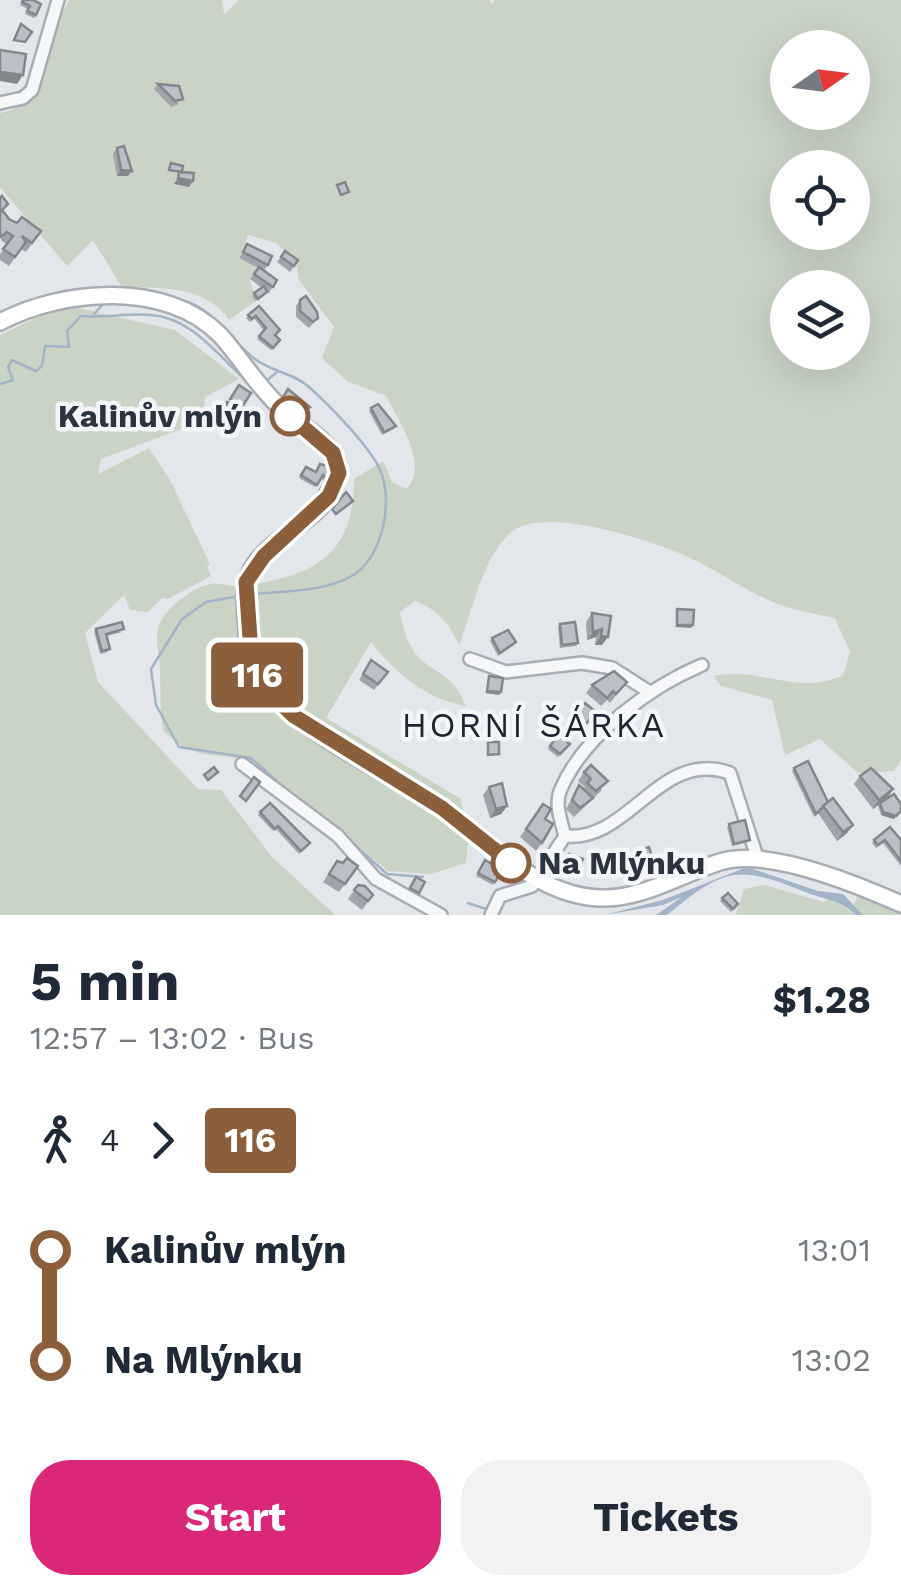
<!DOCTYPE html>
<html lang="en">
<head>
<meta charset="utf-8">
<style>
  body { margin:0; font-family:"Work Sans",sans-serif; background:#f2f2f3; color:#1f2937; height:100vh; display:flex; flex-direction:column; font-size:38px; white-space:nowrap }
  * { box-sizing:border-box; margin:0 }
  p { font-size:32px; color:#747a83 }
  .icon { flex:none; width:55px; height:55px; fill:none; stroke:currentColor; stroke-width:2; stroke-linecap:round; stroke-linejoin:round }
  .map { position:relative; height:915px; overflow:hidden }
  .panel { display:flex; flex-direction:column; background:#fff; flex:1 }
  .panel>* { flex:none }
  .badge { padding:0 20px; border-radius:8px; font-size:35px; line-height:65px }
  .needle { width:65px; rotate:76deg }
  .buttons { position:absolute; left:770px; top:30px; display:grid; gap:20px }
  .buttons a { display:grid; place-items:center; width:100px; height:100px; border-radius:50%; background:#fff; box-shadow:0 10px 40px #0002; font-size:50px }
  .map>.badge { position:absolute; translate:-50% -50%; box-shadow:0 0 0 5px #fff }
  .legs { display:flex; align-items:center; gap:15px; height:110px; padding:0 30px; font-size:32px }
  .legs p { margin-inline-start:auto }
  .summary { display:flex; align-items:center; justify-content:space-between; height:170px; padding:0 30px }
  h1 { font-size:55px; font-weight:700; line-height:75px }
  .cta { display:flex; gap:20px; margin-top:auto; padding:20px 30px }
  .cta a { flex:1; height:115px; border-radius:40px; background:#db2777; color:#fff; font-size:40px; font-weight:700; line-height:115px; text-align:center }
  .cta a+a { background:#f2f2f3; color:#1f2937 }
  ul { padding:0 30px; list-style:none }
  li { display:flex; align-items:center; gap:35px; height:110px; font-size:38px }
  li i { display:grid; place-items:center; width:15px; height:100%; margin:0 12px; background:currentColor }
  li i::after { content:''; width:25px; height:25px; margin:-12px; border:8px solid; border-radius:50%; background:#fff }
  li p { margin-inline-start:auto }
  li:first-child i { background:linear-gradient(#0000 50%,currentColor 0) }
  li:last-child i { background:linear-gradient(currentColor 50%,#0000 0) }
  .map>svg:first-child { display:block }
</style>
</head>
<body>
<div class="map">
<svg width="901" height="915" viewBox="0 0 901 915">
  <rect width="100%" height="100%" fill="#e3e6ea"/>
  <g fill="#c9d4c5" fill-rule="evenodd">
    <path d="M69,0H222L224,14L239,0H490L492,5L495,0H901V760L894,771L858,773L820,739L785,755L772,700L721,686L714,676C757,666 801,697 843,675L850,652L835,618C815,614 794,610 775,603C744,590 717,570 686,556C650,540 540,503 509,534C481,562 473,609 459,645C449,623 438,610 415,601L400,612C412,682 447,657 466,706C426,699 396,674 371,642L326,718L461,799L468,843L466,863L431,874L388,871L257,764C215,748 202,766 164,732C159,711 161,693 160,671C160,654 152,635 162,619C171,605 195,586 211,584C221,583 232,587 242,586C313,576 354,557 354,479L383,461L392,482L407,489C429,463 399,422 386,396L347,381L322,358L334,327L299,280L296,262L276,243L248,235L239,258L256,267L250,280L256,301L229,320C206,285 160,288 122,287L93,240L67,266L0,187V113C52,100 34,85 48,43C53,28 62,14 69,0ZM788,48H852V112H788ZM788,168H852V232H788ZM788,288H852V352H788Z"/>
    <path d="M78,308L175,330L239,379L205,397L204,428H184L101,459L98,474L149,448L169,478L210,564L207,566L211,576L168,599L162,598L148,612L130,610L124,595L85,633L98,682L198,789L221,790L272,857L335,915H0V335L53,310Z"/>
    <path d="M765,885L823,902L830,897L856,915H736L744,889Z"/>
    <path d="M859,893L901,909V915H863L854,905Z"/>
  </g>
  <path fill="#a1b4c8" d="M747,867L818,891L843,894L863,915H856C839,899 828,901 808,893C739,865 726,866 667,915H656L682,897L663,905L604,915L663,900Z"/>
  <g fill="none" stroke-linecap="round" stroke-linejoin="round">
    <g stroke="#a1b4c8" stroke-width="2.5">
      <path d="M173,298C214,305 224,335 255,359C272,372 294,373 309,387C328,404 375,451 382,475C393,508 381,560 350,577C322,592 284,591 253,594"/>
      <path d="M94,314L105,302"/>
      <path d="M264,383L277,372"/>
      <path d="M0,384L13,380L8,367L12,360L36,371L42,366L45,346L69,347L67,331L81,316C104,318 128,313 151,315C194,318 221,360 251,385"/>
      <path d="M240,596L206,602L182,619L151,669L156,705L179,747L251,758L289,792"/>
      <path d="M350,841L387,874L423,877"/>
      <path d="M468,903L486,909"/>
    </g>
    <g stroke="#a8adb4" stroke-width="16">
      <g id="street">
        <path d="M0,103L23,98L32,90L58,0"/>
        <path d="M470,659L506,672L582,663L612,668L648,691"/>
        <path d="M242,764L338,836L376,879L441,915"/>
        <path d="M565,836C561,820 554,804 561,789C584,735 650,687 702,665"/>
        <path d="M491,915L500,896L532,886L565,836C629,843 660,748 730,773L757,857"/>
      </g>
    </g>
    <g stroke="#a8adb4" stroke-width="20">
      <path id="secondary" d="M0,322C63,289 166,280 220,335C242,359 258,388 283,410C301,427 344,447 338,476C327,525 257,536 246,584C243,597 246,615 247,629C247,648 250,671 263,686C306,736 376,766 431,801C485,835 535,899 605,898C644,898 684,873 720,862C767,847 856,884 901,904"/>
    </g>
    <use href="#street" stroke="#f6f7f9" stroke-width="11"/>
    <use href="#secondary" stroke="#fff" stroke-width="15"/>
  </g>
  <g fill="#a1a4ab">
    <path d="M22,0H33L36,15L34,18L25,14L28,9L20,5Z"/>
    <path d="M158,84L179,104L171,107L154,89Z"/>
    <path d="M117,148L128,176H117L113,154Z"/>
    <path d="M3,211L9,219L17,223L41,231L26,252L21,249L9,266L0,260V254L7,245L1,240Z"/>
    <path d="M247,244L268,265L264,270L277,280L269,293L267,292L256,301L252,296L262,288L250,279L258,268L239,258Z"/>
    <path d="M285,251L298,260L290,272L277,262Z"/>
    <path d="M300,300L318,318L309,328L296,317V306Z"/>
    <path d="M259,306L278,343L271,350L257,339L264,331L254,318L250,322L246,318Z"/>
    <path d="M288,389L310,407L301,417L280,402Z"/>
    <path d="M371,408L394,429L382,435L369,411Z"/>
    <path d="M320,464L332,482L317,503L314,499L325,482L321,478L315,487L299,478L306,467L316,472Z"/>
    <path d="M592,613L611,616L602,645H595L596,637L587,640L586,622Z"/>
    <path d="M560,624L578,643L576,646L560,648L558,627Z"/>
    <path d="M96,629L122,632L107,636L108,652L100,654L94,631Z"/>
    <path d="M492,638L514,645L498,656L490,641Z"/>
    <path d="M371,660L388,672L374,690L359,680Z"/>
    <path d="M627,682L610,703L607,700L601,706L586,693L592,685Z"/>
    <path d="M596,712L583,728L569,716L571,713Z"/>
    <path d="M558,735L570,744L558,757L548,749Z"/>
    <path d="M794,768L853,825L847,833L837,841L818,813L814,817L792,771Z"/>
    <path d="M584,772L602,790L574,817L566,809L579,785L583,789L585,787L578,781Z"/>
    <path d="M860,776L893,789L888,798L901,811L894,819L881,815L878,806L880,804L873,809L854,784Z"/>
    <path d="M489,787L507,806L501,814L490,818L483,795Z"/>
    <path d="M543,804L545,819L542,843L536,851L520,837Z"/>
    <path d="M260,812L310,843L299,854L276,829L273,831L258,815Z"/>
    <path d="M729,824L750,840L748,842L732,846L727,827Z"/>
    <path d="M874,840H901V866L883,843L876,848L872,843Z"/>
    <path d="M635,852L652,866L639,870L633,855Z"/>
    <path d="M485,860L502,870L493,885L476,876Z"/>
    <path d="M337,861L358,866L339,892L323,882Z"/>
    <path d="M358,885L373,895L362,910L348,899Z"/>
    <path d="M728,893L738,904L731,912L720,901Z"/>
  </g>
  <g fill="#83868b">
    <path d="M0,72L23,75L17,84L0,81Z"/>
    <path d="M121,170L132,171L128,176H117Z"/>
    <path d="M178,178L193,181L189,187L174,184Z"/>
    <path d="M677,625H693L691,628L675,627Z"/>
    <path d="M602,629L596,637L587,640L593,632Z"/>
    <path d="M601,636L608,637L602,645H595Z"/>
    <path d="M487,691L501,692L499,695L485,693Z"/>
    <path d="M893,789L887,798L873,809L879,800Z"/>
    <path d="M507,806L501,814L490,818L496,809Z"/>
    <path d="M883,812L896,816L894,819L881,815Z"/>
    <path d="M853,825L847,833L837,841L843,832Z"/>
    <path d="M565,864L578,870L576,872L563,867Z"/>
  </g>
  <g fill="#bbbfc7" stroke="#83868b" stroke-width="2.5">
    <path d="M23,0H33L41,4L36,15L27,11L30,6L22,2Z"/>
    <path d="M21,24L32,32L25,42L14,40Z"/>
    <path d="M0,50L26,54L23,75L0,72Z"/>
    <path d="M158,84L179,86L183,99L175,101Z"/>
    <path d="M124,146L132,171L121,170L117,148Z"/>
    <path d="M171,163L183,166L182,172L169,170Z"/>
    <path d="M179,172L194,173L193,181L178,178Z"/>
    <path d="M345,182L349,192L341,195L337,185Z"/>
    <path d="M2,196L8,204L2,210L9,219L17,223L22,217L41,231L32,243L22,236L26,242L15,257L3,249L13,236L7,232L0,237V198Z"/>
    <path d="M247,244L272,256L268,265L243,252Z"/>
    <path d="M285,251L298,260L294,266L281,257Z"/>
    <path d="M259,267L277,280L273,287L254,274Z"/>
    <path d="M264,286L267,292L258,299L254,293Z"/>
    <path d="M306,296L317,312L318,318L313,322L300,311V300Z"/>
    <path d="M259,306L280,330L275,335L280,340L273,348L259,336L266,328L256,316L252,319L248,315Z"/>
    <path d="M239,385L251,393L244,404H238L244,407L233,408L234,423L219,424L218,408L226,407L227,402L238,404L230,399Z"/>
    <path d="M288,389L310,407L303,414L282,399Z"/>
    <path d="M378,404L396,426L384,432L371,408Z"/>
    <path d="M320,464L335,468L331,481L327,480L323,475L317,485L301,475L306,467L316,472Z"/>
    <path d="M326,480L332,482L321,498L318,493Z"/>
    <path d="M346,492L353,501L336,514L332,509Z"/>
    <path d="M677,609L694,610L693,625H677Z"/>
    <path d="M592,613L611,616L608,637L601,636L602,629L593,632Z"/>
    <path d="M122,622L124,629L106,634L110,649L102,651L96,629Z"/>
    <path d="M575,622L578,643L562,645L560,624Z"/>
    <path d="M508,630L516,642L500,653L492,638Z"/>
    <path d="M371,660L388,672L378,684L363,674Z"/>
    <path d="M614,671L627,682L616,694L613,691L607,698L592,685Z"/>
    <path d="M489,676L503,678L501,692L487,691Z"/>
    <path d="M585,703L596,712L585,725L571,713Z"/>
    <path d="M558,735L570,744L560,754L550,746Z"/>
    <path d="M488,742H499V754L488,755Z"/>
    <path d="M808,761L828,802L816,814L794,768Z"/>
    <path d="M591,765L608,781L596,791L587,783L591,779L584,772Z"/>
    <path d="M214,767L218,772L208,780L204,775Z"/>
    <path d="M871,768L893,789L879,800L860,776Z"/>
    <path d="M254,777L260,782L246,801L240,796Z"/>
    <path d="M502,783L507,806L496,809L489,787Z"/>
    <path d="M579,785L593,798L580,808L572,800Z"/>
    <path d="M894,794L901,804V811L896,816L883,812L880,803Z"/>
    <path d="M833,798L853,825L843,832L823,806Z"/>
    <path d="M270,803L310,843L301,851L278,826L275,829L260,812Z"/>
    <path d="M543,804L551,809L545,819L553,824L542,843L526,829Z"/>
    <path d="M745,820L750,840L734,844L729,824Z"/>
    <path d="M890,827L901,840V861L885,840L878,845L874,840Z"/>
    <path d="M649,847L654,863L641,868L635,852Z"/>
    <path d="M569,854L583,859L578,870L565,864Z"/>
    <path d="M617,857L619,873L606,875L603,860Z"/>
    <path d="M347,858L358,866L345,884L329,874L337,861L343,863Z"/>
    <path d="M485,860L502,870L495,882L478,873Z"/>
    <path d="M416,877L425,882L419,893L410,888Z"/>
    <path d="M358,885L365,886L373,895L368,901L354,890Z"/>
    <path d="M728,893L738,904L733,909L722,898Z"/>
  </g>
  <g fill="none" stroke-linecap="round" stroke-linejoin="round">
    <g stroke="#fff" stroke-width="22">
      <path id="line-1" d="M290,416L333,453L339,473L329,496L264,556L246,582L252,666L261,684L294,716L442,808L511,863"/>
    </g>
    <use href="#line-1" stroke="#8b5e3c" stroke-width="15"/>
  </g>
  <g fill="#fff" stroke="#8b5e3c" stroke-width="5">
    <circle cx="290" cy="416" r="18"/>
    <circle cx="511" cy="863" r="18"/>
  </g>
  <g text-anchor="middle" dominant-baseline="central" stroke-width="9" stroke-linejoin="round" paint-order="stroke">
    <g font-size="32" font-weight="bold" fill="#2c3441" stroke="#f3f5f8" text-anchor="end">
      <text x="262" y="416">Kalinův mlýn</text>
      <text x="538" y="863" text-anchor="start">Na Mlýnku</text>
    </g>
    <g font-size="35" letter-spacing="2.5" fill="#1e2532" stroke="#f3f5f8">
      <text x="534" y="725">HORNÍ ŠÁRKA</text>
    </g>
  </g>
</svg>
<div class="buttons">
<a><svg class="needle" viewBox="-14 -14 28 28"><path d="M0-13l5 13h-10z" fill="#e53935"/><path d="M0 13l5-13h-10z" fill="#747a83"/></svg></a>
<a><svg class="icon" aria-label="locate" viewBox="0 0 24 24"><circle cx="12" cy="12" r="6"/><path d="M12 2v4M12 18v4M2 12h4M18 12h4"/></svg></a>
<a><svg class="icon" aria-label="layers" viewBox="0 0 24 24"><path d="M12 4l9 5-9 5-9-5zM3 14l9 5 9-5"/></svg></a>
</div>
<b class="badge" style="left:257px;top:675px;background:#8b5e3c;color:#fff">116</b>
</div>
<section class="panel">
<div class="summary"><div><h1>5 min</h1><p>12:57 – 13:02 · Bus</p></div><b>$1.28</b></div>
<div class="legs"><svg class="icon" aria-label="walk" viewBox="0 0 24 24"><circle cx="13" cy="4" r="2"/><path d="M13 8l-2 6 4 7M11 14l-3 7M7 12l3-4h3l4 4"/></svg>4<svg class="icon" aria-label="forward" viewBox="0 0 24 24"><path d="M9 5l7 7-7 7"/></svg><b class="badge" style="background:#8b5e3c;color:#fff">116</b></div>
<ul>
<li><i style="color:#8b5e3c"></i><b>Kalinův mlýn</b><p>13:01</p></li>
<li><i style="color:#8b5e3c"></i><b>Na Mlýnku</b><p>13:02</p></li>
</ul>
<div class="cta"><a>Start</a><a>Tickets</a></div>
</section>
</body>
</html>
